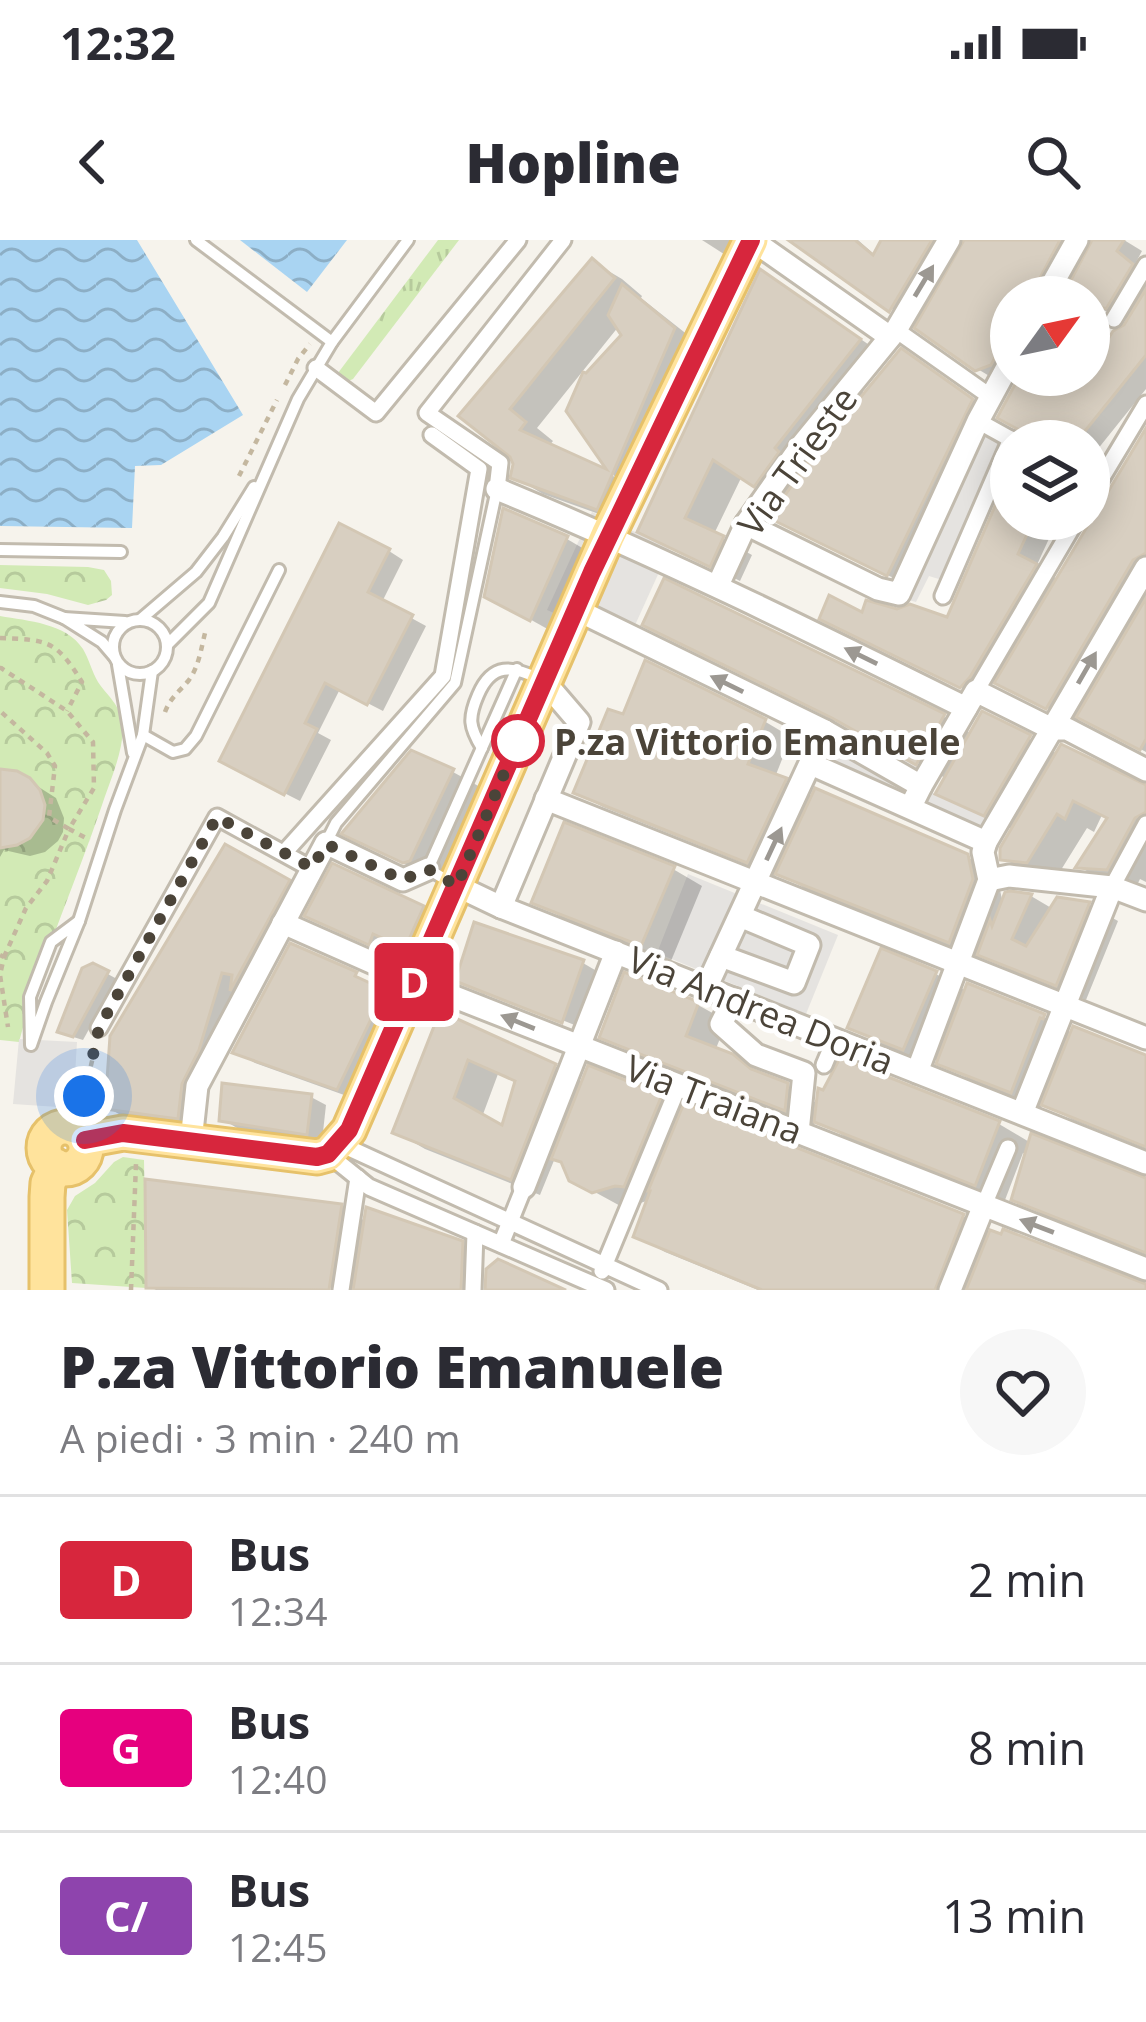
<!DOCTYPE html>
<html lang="it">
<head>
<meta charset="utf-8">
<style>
  body { margin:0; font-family:"Open Sans",sans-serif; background:#f7f7f7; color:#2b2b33; height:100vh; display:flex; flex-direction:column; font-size:45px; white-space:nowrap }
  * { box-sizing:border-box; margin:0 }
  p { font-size:39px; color:#7c7c81 }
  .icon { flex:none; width:66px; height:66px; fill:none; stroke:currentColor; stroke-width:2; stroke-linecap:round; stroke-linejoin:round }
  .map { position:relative; height:1050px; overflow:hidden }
  .details { display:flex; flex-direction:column; background:#fff; flex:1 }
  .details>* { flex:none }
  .badge { padding:0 24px; border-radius:9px; font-size:42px; line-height:78px }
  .needle { width:78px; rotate:57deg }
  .tools { position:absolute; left:990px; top:36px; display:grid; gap:24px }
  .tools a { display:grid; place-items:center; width:120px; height:120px; border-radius:50%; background:#fff; box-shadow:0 6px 30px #0003; font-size:60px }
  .you { position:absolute; width:60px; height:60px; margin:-30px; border:9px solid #fff; border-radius:50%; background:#1a73e8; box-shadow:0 0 0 18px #1a73e833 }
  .map>.badge { position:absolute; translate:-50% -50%; box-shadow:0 0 0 6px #fff }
  .round { display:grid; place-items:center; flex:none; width:126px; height:126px; border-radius:63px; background:#f7f7f7 }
  .headline { display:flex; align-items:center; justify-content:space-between; height:204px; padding:0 60px }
  h1 { font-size:57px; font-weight:800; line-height:90px }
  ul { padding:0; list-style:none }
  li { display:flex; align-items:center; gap:36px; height:168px; padding:0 60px; border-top:3px solid #e1e1e2 }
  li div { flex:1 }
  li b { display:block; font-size:45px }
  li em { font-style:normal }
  li .badge { min-width:132px; font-weight:700; text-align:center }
  .status { display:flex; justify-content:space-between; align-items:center; height:84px; padding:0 60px; background:#fff; direction:ltr }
  .status svg { height:33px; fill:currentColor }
  header { display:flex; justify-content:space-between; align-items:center; height:156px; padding:0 60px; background:#fff; font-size:54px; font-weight:800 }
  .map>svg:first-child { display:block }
</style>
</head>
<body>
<div class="status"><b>12:32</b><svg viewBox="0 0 49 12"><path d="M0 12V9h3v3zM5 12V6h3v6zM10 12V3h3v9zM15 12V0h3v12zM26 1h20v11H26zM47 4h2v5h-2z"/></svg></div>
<header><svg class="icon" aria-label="back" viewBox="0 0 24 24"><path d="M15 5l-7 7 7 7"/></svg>Hopline<svg class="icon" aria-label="search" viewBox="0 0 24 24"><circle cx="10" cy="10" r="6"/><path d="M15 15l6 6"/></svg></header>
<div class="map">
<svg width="1146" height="1050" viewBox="0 0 1146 1050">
  <defs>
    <pattern id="grass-tufts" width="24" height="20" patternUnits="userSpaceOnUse" patternTransform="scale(3)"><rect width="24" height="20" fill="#d2eab5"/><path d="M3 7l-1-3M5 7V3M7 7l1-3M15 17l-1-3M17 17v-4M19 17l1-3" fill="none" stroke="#b6ca9c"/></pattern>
    <pattern id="park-crowns" width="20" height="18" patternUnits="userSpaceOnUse" patternTransform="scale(3)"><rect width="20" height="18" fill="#d2eab5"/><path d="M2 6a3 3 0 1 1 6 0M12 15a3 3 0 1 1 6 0" fill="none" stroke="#b6ca9c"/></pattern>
    <pattern id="water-waves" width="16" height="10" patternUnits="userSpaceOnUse" patternTransform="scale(3)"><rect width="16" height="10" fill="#a9d4f2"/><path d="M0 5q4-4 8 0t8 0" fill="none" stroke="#8caec5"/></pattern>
  </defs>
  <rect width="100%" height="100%" fill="#f6f3ec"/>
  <path fill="url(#grass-tufts)" d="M438,0H459L353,139L344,143L338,133Z"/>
  <g fill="url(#park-crowns)">
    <path d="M0,325L88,327L104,330L111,341L112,355L106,360L88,365L47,354L0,348Z"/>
    <path d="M0,376C28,381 66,383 83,409C89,419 92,432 98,442C109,458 123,467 123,489C122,516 109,543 101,568C74,647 40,722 19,802L0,800Z"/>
    <path d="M123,917L144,920L146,1048L72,1043L67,970L75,956L95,943L114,922Z"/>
  </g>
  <g fill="#e5e3e0">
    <path d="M970,186L1000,203L942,340L929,336L916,362L885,354Z"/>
    <path d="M592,272L670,308L626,405L547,370Z"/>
    <path d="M832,487L936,534L929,551L989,578L973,611L809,538Z"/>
    <path d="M688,634L838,695L806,774L657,713Z"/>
    <path d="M19,799L77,802L73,868L13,864Z"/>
  </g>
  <g fill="url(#water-waves)">
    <path d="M0,0H137L243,175L161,225L135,226L132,288L0,286Z"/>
    <path d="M240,0H347L307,52Z"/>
  </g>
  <g fill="#0003" fill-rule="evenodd">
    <path d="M702,0H754L741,25Z"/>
    <path d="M794,0H858L876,16L885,0H958L909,81Z"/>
    <path d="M976,0H1086L1053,57H1011V135L996,140L976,128Z"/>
    <path d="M1095,0H1124L1142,11L1135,24L1146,33V149L1089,220V201H1027L1023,135H1089V113L1100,117L1131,80L1089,65V57H1074Z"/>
    <path d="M593,22L622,39L642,56L641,58L703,107L627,284L543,254L514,237L513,215L462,175ZM619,86L625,95L569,170L615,237L549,206L553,201L537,188Z"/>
    <path d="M762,33L790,50L888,118L862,151L866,155L921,123L991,173L908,345L792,289L785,261L742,236L714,294L752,315L740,341L641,291Z"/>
    <path d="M1146,195V512L1080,476L1076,483L994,440L981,457L842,388L864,376L948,381L1011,237V279H1058L1036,327L1059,340Z"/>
    <path d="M567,299L596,316L560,396L517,372Z"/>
    <path d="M389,311L403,320L382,362L426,386L383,471L340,449L318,493L331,500L300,561L237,529Z"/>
    <path d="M665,342L944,477L972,494L983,475L1058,514L1146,550V642L1140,639L1137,645L1107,643L1080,627L1110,579L1102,575L1094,592L1087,588L1056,638L1032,635L1003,618L1014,590L939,553L947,539L864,493Z"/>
    <path d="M624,478L764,481L791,497L775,537L814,557L967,617L997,634L1003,665L1007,655L1031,656L1053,669L1058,660L1089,665L1118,681L1086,760L1010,730L981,713L979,718L808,650L777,632L775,636L603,567L576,552Z"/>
    <path d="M453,532L482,548L439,637L435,638L374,609Z"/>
    <path d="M0,534L23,537L56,558L64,578L63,592L58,601L45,612L30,616L4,610L0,617Z"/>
    <path d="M226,608L308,654L202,856L198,888L128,879L108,868Z"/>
    <path d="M673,629L702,646L671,721L563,678L534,661Z"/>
    <path d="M422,669L451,686L435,722L403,708L399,719L337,692L308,675Z"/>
    <path d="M583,723L612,740L577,786L485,749V755L458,739Z"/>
    <path d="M93,726L117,739L83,800L70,796Z"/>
    <path d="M936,734L966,751L968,747L1044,777L1073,794L1146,819V909L1073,880L1043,863L1041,868L969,839L935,819L933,825L880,804L850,787Z"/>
    <path d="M355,735L404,764L358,860L255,823L236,812Z"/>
    <path d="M698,765L727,781L715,811L819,864L999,884L1031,903L1146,940V1015L1043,975L1015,958L1027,915L1023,913L1005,960L847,898L815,879L814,885L631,813L602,796Z"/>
    <path d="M442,775L555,826L584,843L661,857L684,871L963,976L991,993L1146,1046V1050H758L665,1012L637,996L650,960L624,968L571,939L565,924L555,918L540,955L425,909L396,892ZM498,834L517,842L504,889L482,877Z"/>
    <path d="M311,857L326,865L322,901L237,888L222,879Z"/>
    <path d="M341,967L367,982L461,1004L480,1014L478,1050H338L318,1038L315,1043L326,1050H156L149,1046Z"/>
  </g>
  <g fill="#d8cfc1" stroke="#d3c7b4" stroke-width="3" fill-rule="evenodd">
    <path d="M788,0H855L873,15L881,0H932L889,72Z"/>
    <path d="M964,0H1060L1030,57H1011V99L1007,106L998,112L991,125L975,131L914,88Z"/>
    <path d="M1092,0H1124L1117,11L1133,24L1106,69L1089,63V57H1062Z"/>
    <path d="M592,18L615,38L510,169L526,182L520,190L606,229L566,171L583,132L586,133L621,95L608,75L622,44L675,88L597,270L510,238L513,224L510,217L458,176Z"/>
    <path d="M760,29L861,99L775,208L779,212L754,247L713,220L685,278L724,296L710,327L637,292Z"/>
    <path d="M1146,49V115L1077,201H1026L1021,191L997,178L1020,135H1089V110L1099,114L1113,91L1124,85Z"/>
    <path d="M901,108L973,159L887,336L769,278L813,215Z"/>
    <path d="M1146,188V313L1133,320L1046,469L994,443Z"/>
    <path d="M1011,229V279H1034L1018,314L1037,324L970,437L960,448L819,379L829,355L862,372L866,360L897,369L910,364L947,377Z"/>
    <path d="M503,268L568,296L530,381L484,357Z"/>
    <path d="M339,283L390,309L368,352L413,375L367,465L325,443L305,483L317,489L284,555L219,521Z"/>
    <path d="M664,338L945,474L916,525L832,478L642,385Z"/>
    <path d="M1146,358V499L1140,510L1076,477Z"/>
    <path d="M645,420L766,479L748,524L787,538L747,623L573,553L608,469L623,474Z"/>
    <path d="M982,471L1031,495L984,576L935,554Z"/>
    <path d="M1061,504L1146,545V572L1135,578L1107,630L1075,628L1107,578L1073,561L1065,579L1057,574L1027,623L1000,620V608Z"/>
    <path d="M411,510L454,529L410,621L403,623L341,594Z"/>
    <path d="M0,529L17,531L30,538L40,550L45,565L43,580L30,598L17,605L0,608Z"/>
    <path d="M815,548L968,614L973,639L949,703L775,634Z"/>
    <path d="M564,582L675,626L641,706L531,663Z"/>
    <path d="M225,604L290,640L230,751L232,735L222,733L199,810L182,844L178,879L105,869L110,796Z"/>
    <path d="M332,623L424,666L405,708L373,694L369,705L304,676Z"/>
    <path d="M1010,651L1032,654L1012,699L1026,706L1057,657L1090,662L1056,746L977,715L990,680L992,686L1005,652Z"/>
    <path d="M474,682L584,720L562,783L455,741Z"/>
    <path d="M290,703L357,732L355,736L385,750L337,850L232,813Z"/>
    <path d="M881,708L937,731L903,810L847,788Z"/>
    <path d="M93,723L109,731L73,797L57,792L82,728Z"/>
    <path d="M624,732L699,762L686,796L733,814L751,829L788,843L785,871L599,798Z"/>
    <path d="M967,743L1045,774L1043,779L1040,778L1011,853L936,824Z"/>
    <path d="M440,771L556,824L511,940L392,893ZM468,820L515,841L502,885L454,858Z"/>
    <path d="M1073,786L1146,815V907L1041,865Z"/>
    <path d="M840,818L1000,881L975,946L814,882L818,848L823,850Z"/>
    <path d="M588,825L662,855L624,947L615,946L592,953L569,941L561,922L551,919Z"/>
    <path d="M222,843L312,854L307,895L219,881Z"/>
    <path d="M684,863L964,974L935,1050H762L633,997L650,951H648Z"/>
    <path d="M1031,893L1146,938V1013L1011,960Z"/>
    <path d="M145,939L342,964L329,1050L146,1048Z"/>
    <path d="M366,967L463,1001L461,1050H353Z"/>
    <path d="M1003,989L1146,1044V1050H966L990,990L1001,994Z"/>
    <path d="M498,1019L566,1050H485L486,1029Z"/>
  </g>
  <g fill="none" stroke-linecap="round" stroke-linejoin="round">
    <g stroke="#c2bbae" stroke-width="16">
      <g id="service">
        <path d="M196,0L332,102"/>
        <path d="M0,310L121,312"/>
        <path d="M0,362L34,366L64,378"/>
        <path d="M141,379L196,332L223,297L254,247"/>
        <circle cx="140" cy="407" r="27"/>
        <path d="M167,405L209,363L298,159L332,102L408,0"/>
        <path d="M114,416L102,402L64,378L125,382"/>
        <path d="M118,425L133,513"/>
        <path d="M143,495L173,512L185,509L196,496L279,330"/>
        <path d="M482,508C469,487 468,478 478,455C492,422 512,426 540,439"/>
        <path d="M326,603L336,583L455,443L497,249"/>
        <path d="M453,644L428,629L517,429"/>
        <path d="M79,681L46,762L31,805L30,757L51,702Z"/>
        <path d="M79,681L115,570L143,495L152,431"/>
      </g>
    </g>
    <g stroke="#c2bbae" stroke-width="21">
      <g id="pedestrian">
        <path d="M1114,79L1146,25"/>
        <path d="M896,90L991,157"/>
        <path d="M316,128L376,173L518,0"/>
        <path d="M978,181L1014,201"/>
        <path d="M497,249L500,223L427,173L563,0"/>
        <path d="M1089,259L1146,164"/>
        <path d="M943,356L1011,199"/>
        <path d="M976,451L1077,279"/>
        <path d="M284,613L443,436L479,229L432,195"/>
        <path d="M1112,647L1146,584"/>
        <path d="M99,788L217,577L312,629"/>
        <path d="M824,825L835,799"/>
        <path d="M338,903L659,1050"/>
        <path d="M328,914L369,947L606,1050"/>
        <path d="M984,965L1008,908"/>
        <path d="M501,1004L524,947"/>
        <path d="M602,1031L679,845"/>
        <path d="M341,1050L358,938"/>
        <path d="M473,1050L475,993"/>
      </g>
    </g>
    <g stroke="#c2bbae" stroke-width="27">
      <g id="minor">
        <path d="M752,0L890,97"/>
        <path d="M1045,57L1077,0"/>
        <path d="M497,249C657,315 811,391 966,468"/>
        <path d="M746,284L878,349L899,354L978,181L1011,120"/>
        <path d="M1146,328L986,602L983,612L989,640L1009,636L1112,647L1146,660"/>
        <path d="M718,345L746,284L801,206L896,90L949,0"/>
        <path d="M575,369L825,491L921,546L911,566"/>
        <path d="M811,524L986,602"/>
        <path d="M921,546L976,451L1052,489H1067L1146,530"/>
        <path d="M546,559L1146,798"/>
        <path d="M457,646L501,667L1146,923"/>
        <path d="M501,667L579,482L543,440"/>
        <path d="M283,683L414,741L1146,1029"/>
        <path d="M721,716L794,743L809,705L740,676"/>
        <path d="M706,748L825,491"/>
        <path d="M734,759L721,784L756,815L804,833L798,892"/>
        <path d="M917,832L989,640"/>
        <path d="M1022,873L1112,647"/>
        <path d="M191,901L197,846L326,603L403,640L428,629"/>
        <path d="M524,947L616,712"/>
        <path d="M950,1050L984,965"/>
      </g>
    </g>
    <g stroke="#e6c16a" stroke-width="39">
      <g id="primary">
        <circle cx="65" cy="908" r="21"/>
        <path d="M85,900L123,893L317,917L328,914L349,890L608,295L751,0"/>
        <path d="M47,1050V957L48,943L56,926"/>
      </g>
    </g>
    <g stroke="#c4b79f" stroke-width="4.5" stroke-dasharray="6 6" stroke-linecap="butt">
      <path d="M285,145L298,119L310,104"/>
      <path d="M239,236L277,160"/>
      <path d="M0,398C48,400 56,400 82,442L67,471"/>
      <path d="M0,430L1,428L67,471L93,502L94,548L69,589L49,577L55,526L47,513L0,471"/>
      <path d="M165,472C170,458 180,451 189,440C199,426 201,409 205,393"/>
      <path d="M0,715L4,717L0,735L8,787"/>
      <path d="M4,717L26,668L47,641L69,589L90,600"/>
      <path d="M80,873L95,808"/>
      <path d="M131,1050L136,924"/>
    </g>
    <use href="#service" stroke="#fff" stroke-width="10"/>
    <use href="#pedestrian" stroke="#fff" stroke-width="15"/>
    <use href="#minor" stroke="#fff" stroke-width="21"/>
    <use href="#primary" stroke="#ffe39c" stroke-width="33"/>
  </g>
  <defs><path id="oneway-solid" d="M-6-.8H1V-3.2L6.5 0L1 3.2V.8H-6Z" transform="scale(3)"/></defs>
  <g fill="#9c9892">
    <use href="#oneway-solid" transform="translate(924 41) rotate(-59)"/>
    <use href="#oneway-solid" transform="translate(861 416) rotate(-154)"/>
    <use href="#oneway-solid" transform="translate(1087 428) rotate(-60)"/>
    <use href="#oneway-solid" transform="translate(727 444) rotate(-154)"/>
    <use href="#oneway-solid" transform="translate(774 604) rotate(-65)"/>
    <use href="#oneway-solid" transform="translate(518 782) rotate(-158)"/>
    <use href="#oneway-solid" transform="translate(1037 986) rotate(-159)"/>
  </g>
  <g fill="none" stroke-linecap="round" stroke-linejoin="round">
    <g stroke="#fff" stroke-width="27">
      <path id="line" d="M85,900L123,893L317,917L328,914L349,890L592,332L751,0"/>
    </g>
    <use href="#line" stroke="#d7263d" stroke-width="18"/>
    <path stroke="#4b4439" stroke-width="12" stroke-dasharray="0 21.6" d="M84,856L99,788L217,577L312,628L326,604L403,640L428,629L457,646L526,481L518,501"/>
  </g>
  <circle fill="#fff" stroke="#d7263d" stroke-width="6" cx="518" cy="501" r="24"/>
  <g text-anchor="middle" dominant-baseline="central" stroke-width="10" stroke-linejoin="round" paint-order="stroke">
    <g font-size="36" fill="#4b4439" stroke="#fff">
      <text transform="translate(797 221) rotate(-54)">Via Trieste</text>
      <text transform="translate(761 770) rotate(22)">Via Andrea Doria</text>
      <text transform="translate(714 859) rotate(21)">Via Traiana</text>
    </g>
    <g font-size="36" font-weight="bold" fill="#4b4439" stroke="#fff" text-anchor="start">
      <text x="554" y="501">P.za Vittorio Emanuele</text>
    </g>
  </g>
</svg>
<div class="tools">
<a><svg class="needle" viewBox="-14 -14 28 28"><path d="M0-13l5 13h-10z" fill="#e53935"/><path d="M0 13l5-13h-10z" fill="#7c7c81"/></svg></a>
<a><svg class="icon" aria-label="layers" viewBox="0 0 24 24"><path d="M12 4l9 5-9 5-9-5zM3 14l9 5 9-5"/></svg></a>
</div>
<div class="you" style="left:84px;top:856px"></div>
<b class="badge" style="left:414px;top:742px;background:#d7263d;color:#fff">D</b>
</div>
<section class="details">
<div class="headline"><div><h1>P.za Vittorio Emanuele</h1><p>A piedi · 3 min · 240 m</p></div><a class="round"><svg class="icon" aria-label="heart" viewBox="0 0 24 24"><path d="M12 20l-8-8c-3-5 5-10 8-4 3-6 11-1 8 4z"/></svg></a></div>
<ul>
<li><span class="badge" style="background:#d7263d;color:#fff">D</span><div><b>Bus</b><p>12:34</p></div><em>2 min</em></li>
<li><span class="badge" style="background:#e6007e;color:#fff">G</span><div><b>Bus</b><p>12:40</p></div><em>8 min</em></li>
<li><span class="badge" style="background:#8e44ad;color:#fff">C/</span><div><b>Bus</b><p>12:45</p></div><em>13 min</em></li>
</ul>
</section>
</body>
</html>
